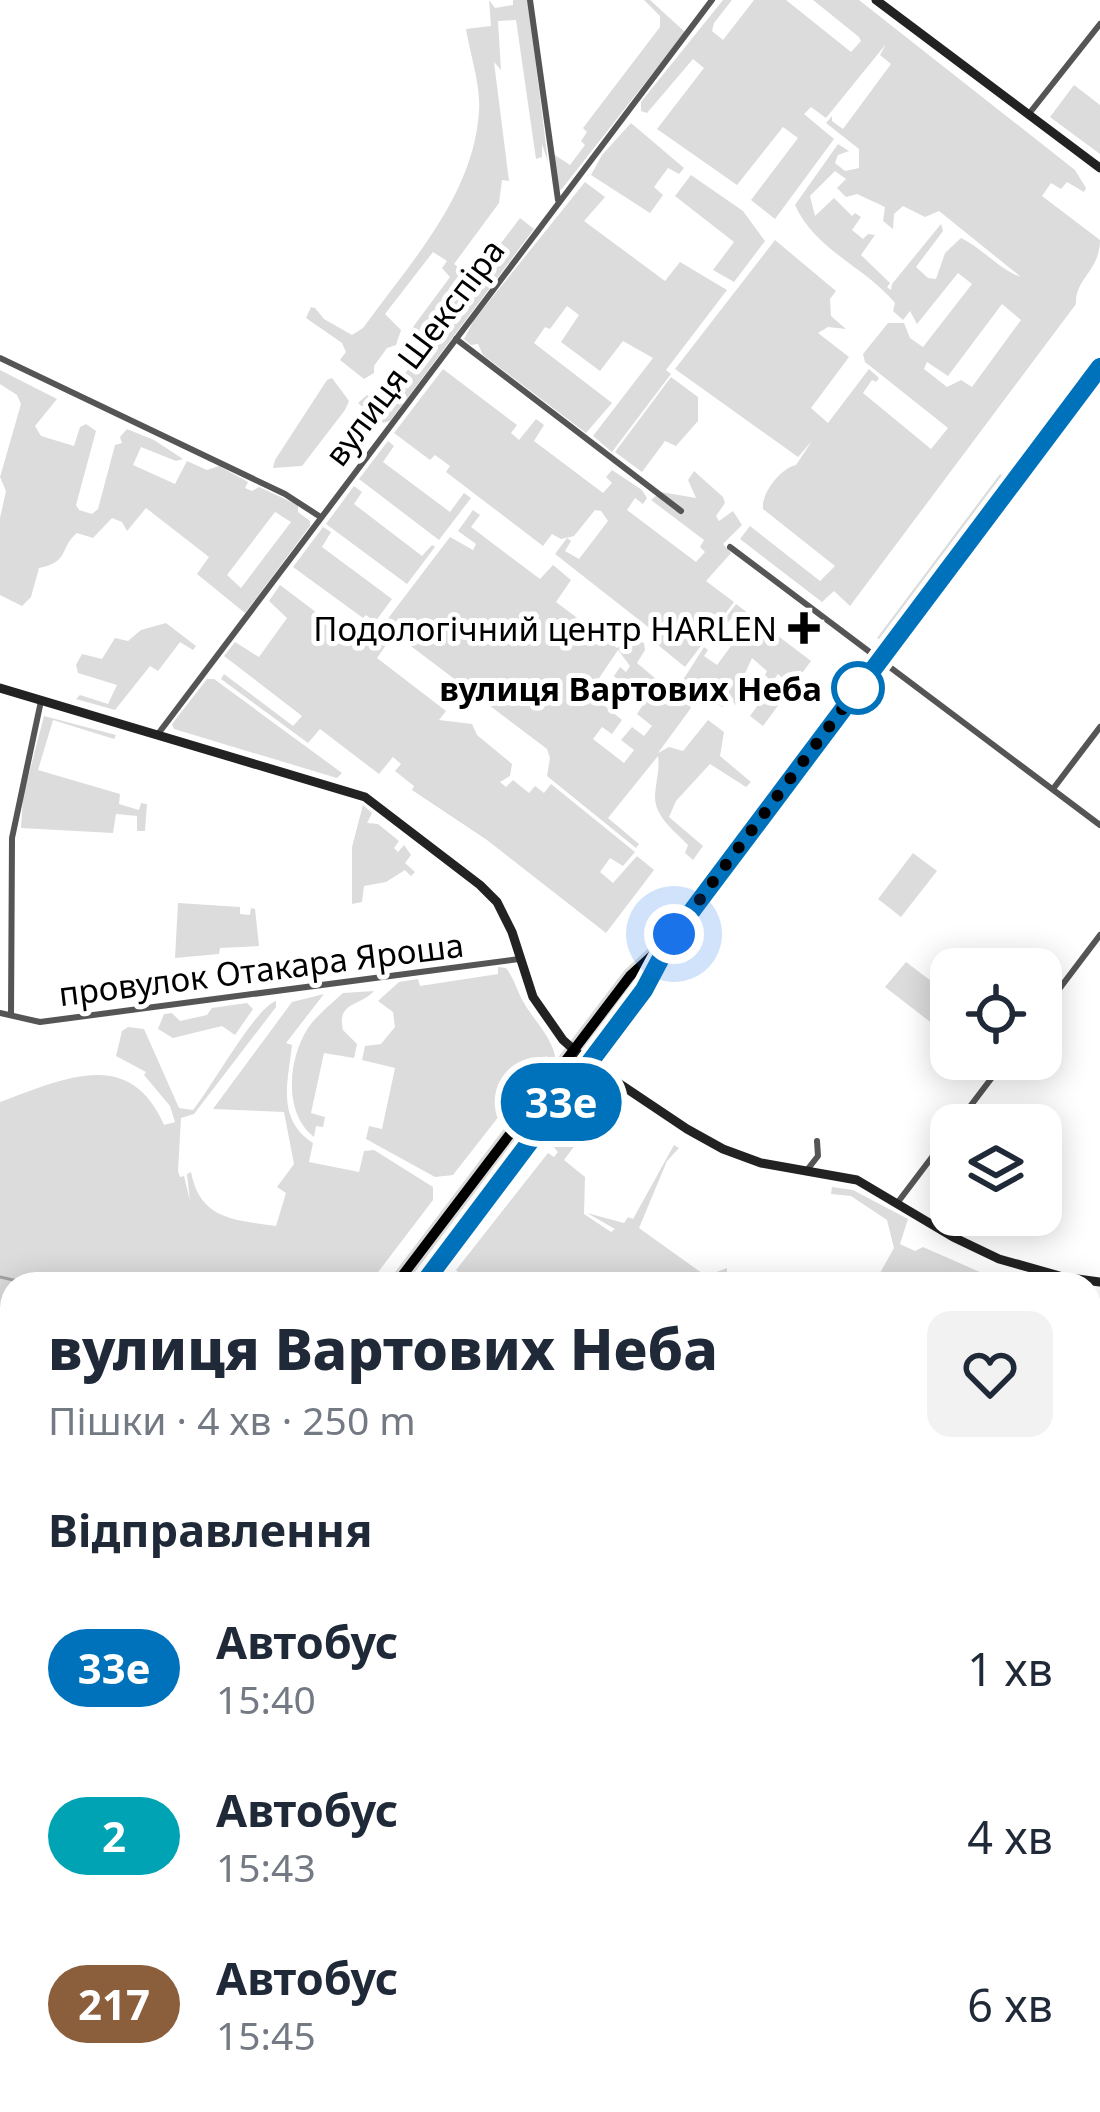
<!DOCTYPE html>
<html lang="uk">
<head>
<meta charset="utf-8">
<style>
  body { margin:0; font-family:"Noto Sans",sans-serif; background:#f2f2f3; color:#1f2937; height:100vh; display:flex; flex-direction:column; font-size:45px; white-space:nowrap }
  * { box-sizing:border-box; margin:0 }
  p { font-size:39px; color:#747a83 }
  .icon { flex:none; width:66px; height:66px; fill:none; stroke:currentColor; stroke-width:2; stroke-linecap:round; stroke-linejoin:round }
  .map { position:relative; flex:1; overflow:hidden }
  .side { position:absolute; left:0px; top:1272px; width:1101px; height:840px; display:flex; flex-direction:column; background:#fff; border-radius:36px 36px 0 0; box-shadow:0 6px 30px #0003 }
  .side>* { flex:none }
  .badge { padding:0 24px; border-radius:39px; font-size:42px; line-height:78px }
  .fabs { position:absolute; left:930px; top:948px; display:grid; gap:24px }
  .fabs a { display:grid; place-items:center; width:132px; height:132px; border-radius:24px; background:#fff; box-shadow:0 6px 30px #0003; font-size:60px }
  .you { position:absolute; width:60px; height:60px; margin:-30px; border:9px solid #fff; border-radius:50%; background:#1a73e8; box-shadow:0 0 0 18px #1a73e833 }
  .map>.badge { position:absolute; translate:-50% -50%; box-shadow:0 0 0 6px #fff }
  h2 { padding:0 48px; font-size:45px; line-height:108px }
  .round { display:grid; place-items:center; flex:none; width:126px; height:126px; border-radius:24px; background:#f2f2f3 }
  .summary { display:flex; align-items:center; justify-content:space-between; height:204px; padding:0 48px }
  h1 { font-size:57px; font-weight:800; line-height:90px }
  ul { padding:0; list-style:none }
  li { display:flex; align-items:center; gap:36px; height:168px; padding:0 48px }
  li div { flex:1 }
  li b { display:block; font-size:45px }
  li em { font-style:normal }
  li .badge { min-width:132px; font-weight:700; text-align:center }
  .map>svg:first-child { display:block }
</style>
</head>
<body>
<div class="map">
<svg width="1100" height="2112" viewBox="0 0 1100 2112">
  <rect width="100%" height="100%" fill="#fff"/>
  <g fill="#dcdcdc" fill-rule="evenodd">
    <path d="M489,0L495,8L513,5V0H528L548,162L542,144V157L536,159L516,20L498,21L501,70L494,62L509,181L502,180L499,203L454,264L474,279L520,218L534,229L390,421L382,423L358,403L367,395L380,405L414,362L421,367L436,347L413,327L450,277L442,268L447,261L433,252L385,314L401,330L396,345L387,348L374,366V373L364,379L340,360L346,352L342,343L306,318L311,307L315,308L324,319L352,335L363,328C410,263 474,195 479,111C481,86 470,54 466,29L491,26Z"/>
    <path d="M644,0H650L685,32L561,190L557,187L552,153L570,165L585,145L581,141L587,132L583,128L660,27V16Z"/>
    <path d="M723,0H732L714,23L712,31L723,40L754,0H786L851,52L861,41L859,37L813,0H859L1075,170L1086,188L1084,192L1067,182L1061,189L1051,183L1042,196L1100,240C1100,271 1075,278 1076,304L850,606L834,591L822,602L740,539L750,526L820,581L835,566L763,509C761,493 781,468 796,465L812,441L798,457L675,369L775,240L836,291L830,299L831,316L846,329L828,327L818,333L849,357L811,408L828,423L869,369L879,378L876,382L872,380L863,393L931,449L948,428L865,362L863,354L888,323H904L910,338L923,347L972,284L958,273L917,324L910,311L903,320L893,311L895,303C864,266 815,250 795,205L838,144L849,151L838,155L835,163L845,171L859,168V149L826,123L832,116V121L843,129L891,64L880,55L886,44L826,118L811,107L804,114L834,139L775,219L751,200L798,138L783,127L737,185L657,129L704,68L693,59L647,113L641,111V102ZM835,171L846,179L837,188L846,197L857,194L885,207L883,221L893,229L894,214L903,206L925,217L939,211L1021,277C1000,270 982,248 961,238L945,253L936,279L928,278L916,267L943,231L941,224L892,284L891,290L887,287L890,283L861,255L875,235L868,234L863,239L852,230L861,217L855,213L852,216L834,198L815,216L810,196ZM1002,304L1021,320L972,387L961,380L947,387L924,369L927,362L948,376Z"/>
    <path d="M1074,85L1100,105V154L1050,117Z"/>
    <path d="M631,123L684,168L679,174L668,168L654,187L663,195L650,213L591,175L602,155Z"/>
    <path d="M691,175L743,211L765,241L734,282L713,270L734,242L675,196Z"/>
    <path d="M585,182L605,197L584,221L665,281L680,262L727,290L666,370L671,374L612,452L593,436L653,358L623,341L600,371L561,342L579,315L567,306L550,329L545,327L534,343L612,403L586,433L483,355L478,344L471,345L464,339L474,320Z"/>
    <path d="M443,369L517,425L511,433L519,440L536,419L544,425L534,441L603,493L612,483L606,477L612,470L642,490L647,498L643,504L635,498L627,510L696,562L705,552L700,547L704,540L651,500L661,492L696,498L688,480L694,471L723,497L725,503L716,516L719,521L733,511L742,525L723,544L731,553L706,581L734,602L685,667L653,641L657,634L555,554L567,538L571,541L565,551L579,559L608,521L601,511L595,510L574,536L561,539L552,534L543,546L446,472L450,466L435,455L430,460L394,433Z"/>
    <path d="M0,370L57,399L35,426L41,436L74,446L80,427L86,424L96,431L76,505L79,510L92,514L98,509L115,445L122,443L120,437L127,429L154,440L183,459L176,461L141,447L133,465L175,484L187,461L207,470L219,466L248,482L245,488L252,491L259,487L298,505V512L310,521V526L245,613L197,574L209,557L146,508L127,531L122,522L112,518L93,538L77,533C59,548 70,562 39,568L31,597L22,606L0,595V518L6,491L0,477L21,404L17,395L0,384ZM275,512L291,522L241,588L227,575Z"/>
    <path d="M671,377L698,397V421L676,446L665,441L642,472L615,452Z"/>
    <path d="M332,378L349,401L345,410L302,466L273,468L275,460L327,380Z"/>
    <path d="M388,441L394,446L383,462L450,512L464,493L471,498L439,540L359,479Z"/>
    <path d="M1000,474L1005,478L1003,485L932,574L931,582L885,643L877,638Z"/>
    <path d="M354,486L362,492L354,504L422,556L432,545L435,547L407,584L326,524Z"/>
    <path d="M473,510L480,515L471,527L540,579L553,565L571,580L556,602L617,648L632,637L644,643L645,650L637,663L674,694L704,647L708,650L704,656L717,665L745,627L733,617L728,622L724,620L736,604L811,661L763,726L750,716L763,698L771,702L786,681L778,674L772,682L765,675L767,671L752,658L737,691L743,696L736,705L732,701L722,707L703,694L689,704L691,708L658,753L669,747L683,751L708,720L724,732L720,756L751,782L746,787L710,764L676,801L669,817L703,846L693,860L685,853L688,845C675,831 654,817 655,795C656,781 660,769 658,756L608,818L639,844L636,848L547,776L550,758L547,749L383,625L450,537L473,550L476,544L458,531ZM618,650L630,666L626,672L620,667L614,676L617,679L604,696L616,705L630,688L646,700L637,714L652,726L644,736L632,727L621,740L634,750L624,763L593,739L602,727L612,734L622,720L589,693Z"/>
    <path d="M323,527L331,532L322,547L392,599L375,622L366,615L363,618L293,567Z"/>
    <path d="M280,585L357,643L370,628L388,642L377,658L446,711L439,720L472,724L477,735L512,764L510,776L500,782L506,787L513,780L529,793L535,786L544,793L551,784L635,852L623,866L610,858L600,872L613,883L637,856L654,870L606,933L487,840L412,790L414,786L395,771L401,764L393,757L379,774L320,729L308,743L221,679L224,674L293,726L302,716L224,656L235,642L259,657L287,618L269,601Z"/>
    <path d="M166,623L196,646L193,650L180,642L158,671L150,666L115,710L76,699L80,695L108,704L117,685L78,673L76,665L82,654L102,659L115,638L128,641L141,630Z"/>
    <path d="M207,679H214L342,773L337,778L174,729L172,724Z"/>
    <path d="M44,716L116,735L114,739L53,720L38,770L120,794L119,804L139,810L141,803L147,804L145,831H137V816L116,814L113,833L21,828L23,797Z"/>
    <path d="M363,805L372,813L367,823L378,824L399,841L394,848L398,852L404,845L411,855L405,863L415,872L411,876L405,870L386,882L364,886L362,902L352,904V847Z"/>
    <path d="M913,853L937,871L901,917L878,899Z"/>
    <path d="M178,903L240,907V914L250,915L251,908L255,909L259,946L220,948L219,954L175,958Z"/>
    <path d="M906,962L951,996V1038L885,987Z"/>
    <path d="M498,967L506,968C514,978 517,991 524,1003C535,1022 555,1040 556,1063L546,1056L453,1175L435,1177L366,1139L369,1126L382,1129L395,1068L362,1060L365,1046L381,1044L395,1027L393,1012L378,1001L399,982L418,979L420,986L498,974Z"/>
    <path d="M374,991C361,1006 336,1002 343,1030L357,1044L354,1058L324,1053L311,1113L325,1117L323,1127L316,1126L314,1137C283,1113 288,1059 308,1028C317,1015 331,1004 343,993Z"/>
    <path d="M324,994L286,1043L292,1045C288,1082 276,1119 313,1143L309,1162L359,1172L364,1151L374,1150L433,1187V1200L369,1284H12V1391L0,1383V1102C62,1080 129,1045 164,1125L175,1122L170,1106L144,1075L146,1072L116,1056L122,1031L128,1027L144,1029L179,1108L193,1110C212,1087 255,1008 276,1001V1007L194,1114L181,1118L178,1171L180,1177L184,1176L190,1201L187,1174L191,1172C200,1220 235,1220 276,1226L286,1193L277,1187L294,1164L284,1112L213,1109L292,1002Z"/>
    <path d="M247,1003L253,1009L235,1035L222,1026L173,1038L158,1029L164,1014L172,1013L180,1021L207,1015L212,1008Z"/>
    <path d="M562,1134L576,1144L564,1160L585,1177L584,1214L611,1232L615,1229L587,1213L624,1223L628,1217L633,1219L674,1145L679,1148L667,1161L639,1228L706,1276L727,1268V1284H453L460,1274L456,1270L548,1153L554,1157L558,1152L553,1146Z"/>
    <path d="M832,1187L853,1190L908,1219L900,1244L915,1251L923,1247L1007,1284H849V1281L880,1273L894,1248L887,1220L851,1196L831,1194Z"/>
    <path d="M1089,1315L1100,1316V1958L1089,1950Z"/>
  </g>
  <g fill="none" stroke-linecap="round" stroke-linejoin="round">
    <path stroke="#a3a3a3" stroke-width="3" d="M0,1277L31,1284"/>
    <g stroke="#dbdbdb" stroke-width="16">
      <g id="primary">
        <path d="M396,1284L630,976L664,945"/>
        <path d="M423,1284L644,990L675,934L1100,367"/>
        <path d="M0,1805L12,1789"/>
        <path d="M0,1842L12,1826"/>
      </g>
    </g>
    <g stroke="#555" stroke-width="6">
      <path d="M530,0L558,200"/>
      <path d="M1028,115L1100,24"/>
      <path d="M456,339L681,511"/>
      <path d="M0,358L285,494L319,516"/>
      <path d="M730,547L1100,825"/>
      <path d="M158,734L712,0"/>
      <path d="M1053,789L1100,727"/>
      <path d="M0,1013L40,1022L519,959"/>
      <path d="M1041,1013L1100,935"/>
      <path d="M11,1015L12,838L41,701"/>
      <path d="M956,1125L1006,1059"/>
      <path d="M807,1170L818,1156L817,1141"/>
      <path d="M898,1202L951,1132"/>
      <path d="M1089,2013L1100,2022"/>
      <path d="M529,2112L535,2100"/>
      <path d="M694,2112L700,2100"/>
      <path d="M824,2112L831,2100"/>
      <path d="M994,2112L1002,2100"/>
    </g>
    <g stroke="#222" stroke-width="9">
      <path d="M876,0L1100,168"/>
      <path d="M0,688L365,797L480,885L497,902L512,932L533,997L563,1040L590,1064L687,1129L723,1149L761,1163L857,1180L953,1237L999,1259L1063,1277L1100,1282"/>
      <path d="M0,1594L12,1603"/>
      <path d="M645,2100L660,2112"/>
      <path d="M0,2104L13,2112"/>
      <path d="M363,2112L369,2100"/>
    </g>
    <use href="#primary" stroke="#000" stroke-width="10"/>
  </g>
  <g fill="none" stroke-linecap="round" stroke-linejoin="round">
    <g stroke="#fff" stroke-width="27">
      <path id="line" d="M423,1284L644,990L671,939L697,904L1100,367"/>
    </g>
    <use href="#line" stroke="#0072bc" stroke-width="18"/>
    <path stroke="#000" stroke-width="12" stroke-dasharray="0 21.6" d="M674,934L858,688"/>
  </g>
  <path fill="#000" stroke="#fff" stroke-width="4.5" d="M798 610h12v12h12v12h-12v12h-12v-12h-12v-12h12z"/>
  <circle fill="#fff" stroke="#0072bc" stroke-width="6" cx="858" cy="688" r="24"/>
  <g text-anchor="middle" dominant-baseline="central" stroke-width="10" stroke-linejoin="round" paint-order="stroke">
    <g font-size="33" fill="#000" stroke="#fff">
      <text transform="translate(414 352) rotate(-53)">вулиця Шекспіра</text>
      <text transform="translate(261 969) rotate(-7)">провулок Отакара Яроша</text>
    </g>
    <g font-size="33" fill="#000" stroke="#fff" text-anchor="end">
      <text x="777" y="628">Подологічний центр HARLEN</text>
    </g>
    <g font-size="33" font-weight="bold" fill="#000" stroke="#fff" text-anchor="end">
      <text x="822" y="688">вулиця Вартових Неба</text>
    </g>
  </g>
</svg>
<div class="fabs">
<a><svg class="icon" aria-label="locate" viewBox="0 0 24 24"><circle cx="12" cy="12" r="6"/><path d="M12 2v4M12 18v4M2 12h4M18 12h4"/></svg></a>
<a><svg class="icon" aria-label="layers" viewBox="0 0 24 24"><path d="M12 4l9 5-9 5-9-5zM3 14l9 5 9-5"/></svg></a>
</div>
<div class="you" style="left:674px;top:934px"></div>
<b class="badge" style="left:561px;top:1102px;background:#0072bc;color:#fff">33е</b>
<section class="side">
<div class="summary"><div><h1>вулиця Вартових Неба</h1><p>Пішки · 4 хв · 250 m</p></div><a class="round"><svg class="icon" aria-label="heart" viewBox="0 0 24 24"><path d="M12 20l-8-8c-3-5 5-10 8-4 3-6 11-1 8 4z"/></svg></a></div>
<h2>Відправлення</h2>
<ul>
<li><span class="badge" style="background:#0072bc;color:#fff">33е</span><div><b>Автобус</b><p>15:40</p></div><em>1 хв</em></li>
<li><span class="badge" style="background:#00a3b4;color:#fff">2</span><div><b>Автобус</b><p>15:43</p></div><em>4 хв</em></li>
<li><span class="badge" style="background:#8b5e3c;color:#fff">217</span><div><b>Автобус</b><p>15:45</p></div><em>6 хв</em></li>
</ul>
</section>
</div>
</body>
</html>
